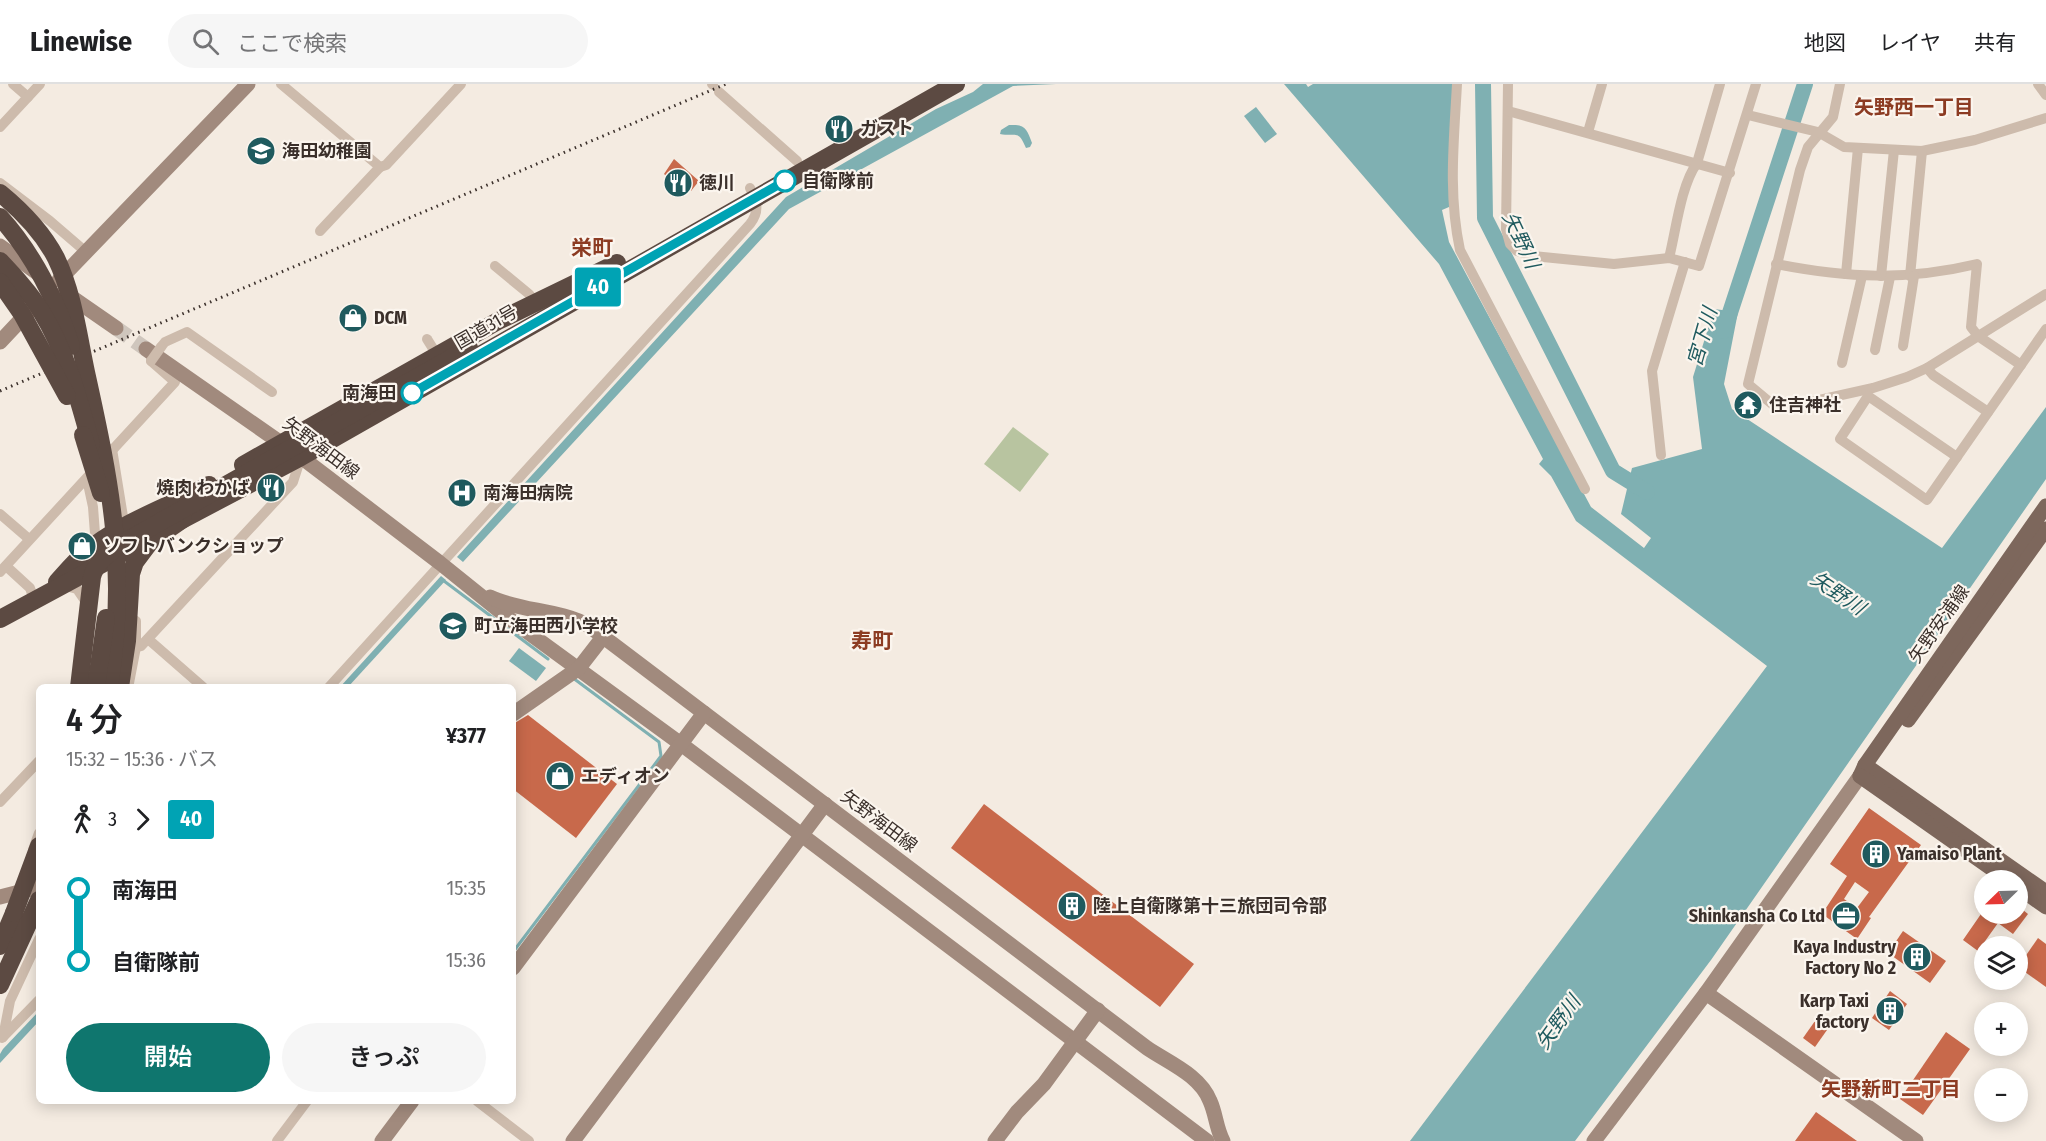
<!DOCTYPE html>
<html lang="ja">
<head>
<meta charset="utf-8">
<style>
  body { margin:0; font-family:"Fira Sans Condensed","Noto Sans JP",sans-serif; background:#f6f6f6; color:#202124; height:100vh; display:flex; flex-direction:column; font-size:22px; white-space:nowrap }
  * { box-sizing:border-box; margin:0 }
  p { font-size:20px; color:#757577 }
  .icon { flex:none; width:33px; height:33px; fill:none; stroke:currentColor; stroke-width:2; stroke-linecap:round; stroke-linejoin:round }
  .map { position:relative; flex:1; overflow:hidden }
  .panel { position:absolute; left:36px; top:600px; width:480px; height:420px; display:flex; flex-direction:column; background:#fff; border-radius:9px; box-shadow:0 3px 15px #0003 }
  .panel>* { flex:none }
  .badge { padding:0 12px; border-radius:4px; font-size:21px; line-height:39px }
  .needle { width:39px; rotate:247deg }
  .buttons { position:absolute; left:1974px; top:786px; display:grid; gap:12px }
  .buttons a { display:grid; place-items:center; width:54px; height:54px; border-radius:50%; background:#fff; box-shadow:0 3px 15px #0003; font-size:30px }
  .map>.badge { position:absolute; translate:-50% -50%; box-shadow:0 0 0 3px #fff }
  .legs { display:flex; align-items:center; gap:9px; height:66px; padding:0 30px; font-size:20px }
  .legs p { margin-inline-start:auto }
  .overview { display:flex; align-items:center; justify-content:space-between; height:102px; padding:0 30px }
  h1 { font-size:33px; font-weight:600; line-height:45px }
  .action { display:flex; gap:12px; margin-top:auto; padding:12px 30px }
  .action a { flex:1; height:69px; border-radius:36px; background:#0f766e; color:#fff; font-size:24px; font-weight:600; line-height:69px; text-align:center }
  .action a+a { background:#f6f6f6; color:#202124 }
  ul { padding:0 30px; list-style:none }
  li { display:flex; align-items:center; gap:21px; height:72px; font-size:22px }
  li i { display:grid; place-items:center; width:9px; height:100%; margin:0 8px; background:currentColor }
  li i::after { content:''; width:15px; height:15px; margin:-8px; border:4px solid; border-radius:50%; background:#fff }
  li p { margin-inline-start:auto }
  li:first-child i { background:linear-gradient(#0000 50%,currentColor 0) }
  li:last-child i { background:linear-gradient(currentColor 50%,#0000 0) }
  header { display:flex; align-items:center; gap:36px; box-sizing:border-box; height:84px; padding:0 30px; background:#fff; border-bottom:2px solid #e0e0e0 }
  header strong { font-size:28px }
  nav { display:flex; gap:33px; margin-inline-start:auto; font-size:21px }
  .search { width:420px; height:54px; background:#f6f6f6; display:flex; align-items:center; gap:15px; box-sizing:border-box; padding:0 21px; border-radius:33px; color:#757577; font-size:22px }
  .map>svg:first-child { display:block }
</style>
</head>
<body>
<header>
<strong>Linewise</strong>
<div class="search"><svg class="icon" aria-label="search" viewBox="0 0 24 24"><circle cx="10" cy="10" r="6"/><path d="M15 15l6 6"/></svg>ここで検索</div>
<nav><a>地図</a><a>レイヤ</a><a>共有</a></nav>
</header>
<div class="map">
<svg width="2046" height="1057" viewBox="0 0 2046 1057">
  <rect width="100%" height="100%" fill="#f4ebe1"/>
  <path fill="#b8c4a0" d="M1013,343L1049,370L1020,408L984,380Z"/>
  <g fill="#7fb0b2">
    <path d="M983,0H1056L1013,2L789,125L463,478L457,473L786,113L936,25L973,8Z"/>
    <path d="M1284,0H1306L1308,3L1313,0H1453L1449,123L1442,126L1449,158L1591,423L1644,464L1651,454L1621,430L1632,384L1702,365L1693,293L1714,225L1738,228L1724,300L1732,325L1942,464L2046,323V395L1711,876L1575,1057H1410L1767,582L1576,437L1551,392L1539,380L1543,375L1439,180Z"/>
    <path d="M1256,23L1277,50L1265,59L1244,32Z"/>
    <path d="M1009,41C1025,40 1027,45 1032,59L1030,63L1026,64C1018,45 1017,53 1000,50L1001,46Z"/>
    <path d="M441,492L446,496L348,603H340Z"/>
    <path d="M519,564L546,584L536,597L509,577Z"/>
    <path d="M39,927V937L0,979V970L3,965Z"/>
  </g>
  <g fill="none" stroke-linecap="round" stroke-linejoin="round">
    <g stroke="#7fb0b2" stroke-width="3">
      <path d="M444,497L548,575"/>
      <path d="M513,868L661,672L659,658L573,594"/>
    </g>
    <g stroke="#7fb0b2" stroke-width="16">
      <path d="M1483,0L1485,134L1613,387L1647,408"/>
      <path d="M1724,247L1805,0"/>
    </g>
  </g>
  <g fill="#c8694b" fill-rule="evenodd">
    <path d="M674,75L699,97L691,107L685,102L682,106L664,90Z"/>
    <path d="M528,631L617,700L576,754L513,705V640Z"/>
    <path d="M984,720L1194,880L1160,923L951,764Z"/>
    <path d="M1869,724L1921,761L1869,833L1871,834L1857,855L1822,830L1847,792L1830,780ZM1855,798L1869,808L1857,824L1844,815Z"/>
    <path d="M2018,822L2028,830L2013,850L1998,839L1978,867L1963,856L1981,830H2018Z"/>
    <path d="M1903,847L1946,877L1930,899L1888,869Z"/>
    <path d="M2038,854L2046,860V903L2018,883Z"/>
    <path d="M1890,907L1907,920L1889,946L1872,934Z"/>
    <path d="M1815,937L1827,946L1815,963L1803,954Z"/>
    <path d="M1946,948L1970,965L1923,1031L1900,1015Z"/>
    <path d="M1816,1028L1857,1057H1795Z"/>
  </g>
  <g fill="none" stroke-linecap="round" stroke-linejoin="round">
    <path stroke="#cfc6bd" stroke-width="15" stroke-dasharray="15 8" stroke-linecap="butt" d="M116,244L146,265"/>
    <g stroke="#cdbbac" stroke-width="10">
      <path d="M13,0L28,13"/>
      <path d="M281,0L380,83L386,81L461,0"/>
      <path d="M712,0L713,1"/>
      <path d="M1457,0C1454,56 1448,110 1460,166L1585,405"/>
      <path d="M1508,0L1506,145L1510,160L1517,167L1533,172L1614,180L1669,174L1699,182L1756,0"/>
      <path d="M1840,0L1833,33L1808,63L1800,86L1748,300L1778,325L1873,304L1907,293L1927,284L2046,210"/>
      <path d="M2038,0L2046,11"/>
      <path d="M719,8L797,77"/>
      <path d="M1508,27L1730,89"/>
      <path d="M1748,31L1818,48L1844,63L1922,67L1975,56L2046,34"/>
      <path d="M0,43L40,0"/>
      <path d="M1588,48L1602,0"/>
      <path d="M0,99L50,137L86,168"/>
      <path d="M320,147L380,83"/>
      <path d="M1669,174C1676,146 1681,101 1697,79L1720,0"/>
      <path d="M1776,180C1847,194 1906,197 1977,180L1971,243L1978,252L2021,281"/>
      <path d="M495,182L529,210L539,223"/>
      <path d="M1846,190L1858,64"/>
      <path d="M1881,192L1894,66"/>
      <path d="M1910,192L1922,67"/>
      <path d="M427,255L437,271"/>
      <path d="M1903,262L1914,192"/>
      <path d="M161,263L165,258L187,248L272,308"/>
      <path d="M1875,266L1890,193"/>
      <path d="M1842,279L1862,192"/>
      <path d="M1927,284L1933,291L1988,328"/>
      <path d="M1866,306L1868,312L1840,355L1927,416L2046,245"/>
      <path d="M1868,312L1957,373"/>
      <path d="M112,365L125,445"/>
      <path d="M1661,371L1652,287L1685,178"/>
      <path d="M87,395L93,423L96,463"/>
      <path d="M0,430L29,455"/>
      <path d="M6,482L30,504L34,516"/>
      <path d="M0,488L175,298L151,277"/>
      <path d="M62,501L77,505L88,521"/>
      <path d="M148,555L203,603"/>
      <path d="M136,563L141,562L293,398L301,373"/>
      <path d="M129,599L136,563V537"/>
      <path d="M329,603L750,140C760,127 757,118 750,104"/>
      <path d="M0,718L39,677"/>
      <path d="M33,766L39,749"/>
      <path d="M3,953L10,917L39,855"/>
      <path d="M2,954L39,916"/>
      <path d="M477,1017L529,1057"/>
      <path d="M277,1057L307,1017"/>
    </g>
    <g stroke="#a18a7d" stroke-width="15">
      <path d="M0,162L40,191"/>
      <path d="M59,196L248,0"/>
      <path d="M64,208L116,244"/>
      <path d="M0,258L31,225"/>
      <path d="M146,265L301,373L440,479L507,533L681,660L1207,1057"/>
      <path d="M490,513C521,528 559,525 589,542L1147,964C1169,979 1200,991 1210,1017C1216,1030 1216,1044 1223,1057"/>
      <path d="M513,630L579,584L603,553"/>
      <path d="M0,813L39,803"/>
      <path d="M513,884L704,629"/>
      <path d="M1706,909L1916,1057"/>
      <path d="M382,1057L412,1017"/>
      <path d="M573,1057L825,720"/>
      <path d="M995,1057L1017,1028L1044,1000L1098,926"/>
      <path d="M1594,1057L1706,909L1860,692"/>
    </g>
    <g stroke="#7d675c" stroke-width="15">
      <path d="M1908,636L2046,445"/>
      <path d="M1865,681L2046,808"/>
      <path d="M1860,692L1865,681L2046,422"/>
      <path d="M1860,692L2008,796"/>
      <path d="M2018,803L2046,823"/>
    </g>
    <g stroke="#5c4a42" stroke-width="18">
      <path d="M243,381L498,237L617,179"/>
      <path d="M176,439L301,373L956,0"/>
      <path d="M57,498C66,488 75,477 86,468C121,438 169,423 209,401"/>
      <path d="M0,535L152,453"/>
      <path d="M120,603L127,557L131,490L135,478L150,458L183,435"/>
      <path d="M0,862L14,829"/>
      <path d="M0,901L39,816"/>
    </g>
    <path stroke="#3b302b" stroke-width="3" stroke-dasharray="1.5 4.5" stroke-linecap="butt" d="M0,307L726,0"/>
    <path stroke="#cdbbac" stroke-width="10" d="M151,277L161,263"/>
    <g stroke="#5c4a42" stroke-width="18">
      <path d="M0,109C22,127 43,149 56,174C73,209 78,250 86,288C111,401 128,486 109,603"/>
      <path d="M0,133C32,168 57,217 71,262"/>
      <path d="M0,177C15,193 30,209 41,227C66,267 79,316 91,360"/>
      <path d="M0,198L22,230L67,312"/>
      <path d="M83,351L101,409"/>
      <path d="M79,603L92,493C96,478 109,469 121,460L469,264"/>
      <path d="M96,603L106,534"/>
      <path d="M14,829L39,762"/>
    </g>
  </g>
  <g fill="none" stroke-linecap="round" stroke-linejoin="round">
    <g stroke="#fff" stroke-width="14">
      <path id="line-1" d="M412,309L785,97"/>
    </g>
    <use href="#line-1" stroke="#00a3b4" stroke-width="9"/>
  </g>
  <defs>
    <g id="restaurant-disc" transform="scale(1.5)"><circle r="9.5" fill="#1f5a5e" stroke="#fbf5ee"/><path d="M-5-6h1v4h1v-4h1v4h1v-4h1v5L-1.5 .5V6h-2V.5L-5-1ZM5-6V6H3V1.5H1.5Q1.5-4 5-6Z" fill="#fff"/></g>
    <g id="school-disc" transform="scale(1.5)"><circle r="9.5" fill="#1f5a5e" stroke="#fbf5ee"/><path d="M0-5L7-2L0 1L-7-2ZM-4 1L0 2.5L4 1V4Q0 6-4 4Z" fill="#fff"/></g>
    <g id="shop-disc" transform="scale(1.5)"><circle r="9.5" fill="#1f5a5e" stroke="#fbf5ee"/><path d="M-5-2.5h2.3a2.7 3.5 0 0 1 5.4 0H5L5.5 6h-11ZM-1.5-2.5h3a1.5 2.3 0 0 0-3 0Z" fill="#fff"/></g>
    <g id="temple-disc" transform="scale(1.5)"><circle r="9.5" fill="#1f5a5e" stroke="#fbf5ee"/><path d="M0-6L5-2H3V0L6.5 2.5H4V6H1.5V3h-3V6H-4V2.5H-6.5L-3 0V-2H-5Z" fill="#fff"/></g>
    <g id="hospital-disc" transform="scale(1.5)"><circle r="9.5" fill="#1f5a5e" stroke="#fbf5ee"/><path d="M-5-5h3v3.5h4V-5h3V5h-3V1.5h-4V5h-3Z" fill="#fff"/></g>
    <g id="building-disc" transform="scale(1.5)"><circle r="9.5" fill="#1f5a5e" stroke="#fbf5ee"/><path d="M-4-6H4V6H1V3H-1V6H-4ZM-2.5-4.3h1.7v1.8h-1.7ZM.8-4.3h1.7v1.8H.8ZM-2.5-1h1.7V.8h-1.7ZM.8-1h1.7V.8H.8Z" fill="#fff"/></g>
    <g id="office-disc" transform="scale(1.5)"><circle r="9.5" fill="#1f5a5e" stroke="#fbf5ee"/><path d="M-6-3h4V-5.5h4V-3h4V5H-6ZM-1-4.5V-3h2v-1.5ZM-6 0V1H6V0Z" fill="#fff"/></g>
  </defs>
  <g fill-rule="evenodd">
    <use href="#restaurant-disc" x="839" y="45"/>
    <use href="#school-disc" x="261" y="67"/>
    <use href="#restaurant-disc" x="678" y="99"/>
    <use href="#shop-disc" x="353" y="234"/>
    <use href="#temple-disc" x="1748" y="321"/>
    <use href="#restaurant-disc" x="271" y="404"/>
    <use href="#hospital-disc" x="462" y="409"/>
    <use href="#shop-disc" x="82" y="462"/>
    <use href="#school-disc" x="453" y="542"/>
    <use href="#shop-disc" x="560" y="692"/>
    <use href="#building-disc" x="1876" y="770"/>
    <use href="#building-disc" x="1072" y="822"/>
    <use href="#office-disc" x="1846" y="832"/>
    <use href="#building-disc" x="1917" y="873"/>
    <use href="#building-disc" x="1890" y="927"/>
  </g>
  <g fill="#fff" stroke="#00a3b4" stroke-width="3">
    <circle cx="785" cy="97" r="10"/>
    <circle cx="412" cy="309" r="10"/>
  </g>
  <g text-anchor="middle" dominant-baseline="central" stroke-width="4.5" stroke-linejoin="round" paint-order="stroke">
    <g font-size="18" font-weight="bold" fill="#3b302b" stroke="#fbf5ee" text-anchor="start">
      <text x="860" y="45">ガスト</text>
      <text x="282" y="67">海田幼稚園</text>
      <text x="699" y="99">徳川</text>
      <text x="374" y="234">DCM</text>
      <text x="1769" y="321">住吉神社</text>
      <text x="250" y="404" text-anchor="end">焼肉 わかば</text>
      <text x="483" y="409">南海田病院</text>
      <text x="103" y="462">ソフトバンクショップ</text>
      <text x="474" y="542">町立海田西小学校</text>
      <text x="581" y="692">エディオン</text>
      <text x="1897" y="770">Yamaiso Plant</text>
      <text x="1093" y="822">陸上自衛隊第十三旅団司令部</text>
      <text x="1825" y="832" text-anchor="end">Shinkansha Co Ltd</text>
      <text x="1896" y="863" text-anchor="end">Kaya Industry<tspan x="1896" dy="21">Factory No 2</tspan></text>
      <text x="1869" y="917" text-anchor="end">Karp Taxi<tspan x="1869" dy="21">factory</tspan></text>
    </g>
    <g font-size="18" font-weight="bold" fill="#3b302b" stroke="#fbf5ee" text-anchor="start">
      <text x="802" y="97">自衛隊前</text>
      <text x="396" y="309" text-anchor="end">南海田</text>
    </g>
    <g font-size="18" fill="#3b302b" stroke="#fbf5ee">
      <text transform="translate(486 243) rotate(-30)">国道31号</text>
      <text transform="translate(321 364) rotate(37)">矢野海田線</text>
      <text transform="translate(1939 540) rotate(-55)">矢野安浦線</text>
      <text transform="translate(879 737) rotate(37)">矢野海田線</text>
    </g>
    <g font-size="20" font-weight="bold" fill="#8c3b22" stroke="#fbf5ee">
      <text x="1914" y="23">矢野西一丁目</text>
      <text x="1891" y="1005">矢野新町二丁目</text>
    </g>
    <g font-size="20" font-style="italic" fill="#1f5a5e" stroke="#fbf5ee">
      <text transform="translate(1521 156) rotate(65)">矢野川</text>
      <text transform="translate(1702 253) rotate(-74)">宮下川</text>
      <text transform="translate(1838 509) rotate(34)">矢野川</text>
      <text transform="translate(1558 938) rotate(-54)">矢野川</text>
    </g>
    <g font-size="21" font-weight="bold" fill="#8c3b22" stroke="#fbf5ee">
      <text x="592" y="164">栄町</text>
      <text x="872" y="557">寿町</text>
    </g>
  </g>
</svg>
<div class="buttons">
<a><svg class="needle" viewBox="-14 -14 28 28"><path d="M0-13l5 13h-10z" fill="#e53935"/><path d="M0 13l5-13h-10z" fill="#757577"/></svg></a>
<a><svg class="icon" aria-label="layers" viewBox="0 0 24 24"><path d="M12 4l9 5-9 5-9-5zM3 14l9 5 9-5"/></svg></a>
<a>+</a>
<a>−</a>
</div>
<b class="badge" style="left:598px;top:203px;background:#00a3b4;color:#fff">40</b>
<section class="panel">
<div class="overview"><div><h1>4 分</h1><p>15:32 – 15:36 · バス</p></div><b>¥377</b></div>
<div class="legs"><svg class="icon" aria-label="walk" viewBox="0 0 24 24"><circle cx="13" cy="4" r="2"/><path d="M13 8l-2 6 4 7M11 14l-3 7M7 12l3-4h3l4 4"/></svg>3<svg class="icon" aria-label="forward" viewBox="0 0 24 24"><path d="M9 5l7 7-7 7"/></svg><b class="badge" style="background:#00a3b4;color:#fff">40</b></div>
<ul>
<li><i style="color:#00a3b4"></i><b>南海田</b><p>15:35</p></li>
<li><i style="color:#00a3b4"></i><b>自衛隊前</b><p>15:36</p></li>
</ul>
<div class="action"><a>開始</a><a>きっぷ</a></div>
</section>
</div>
</body>
</html>
